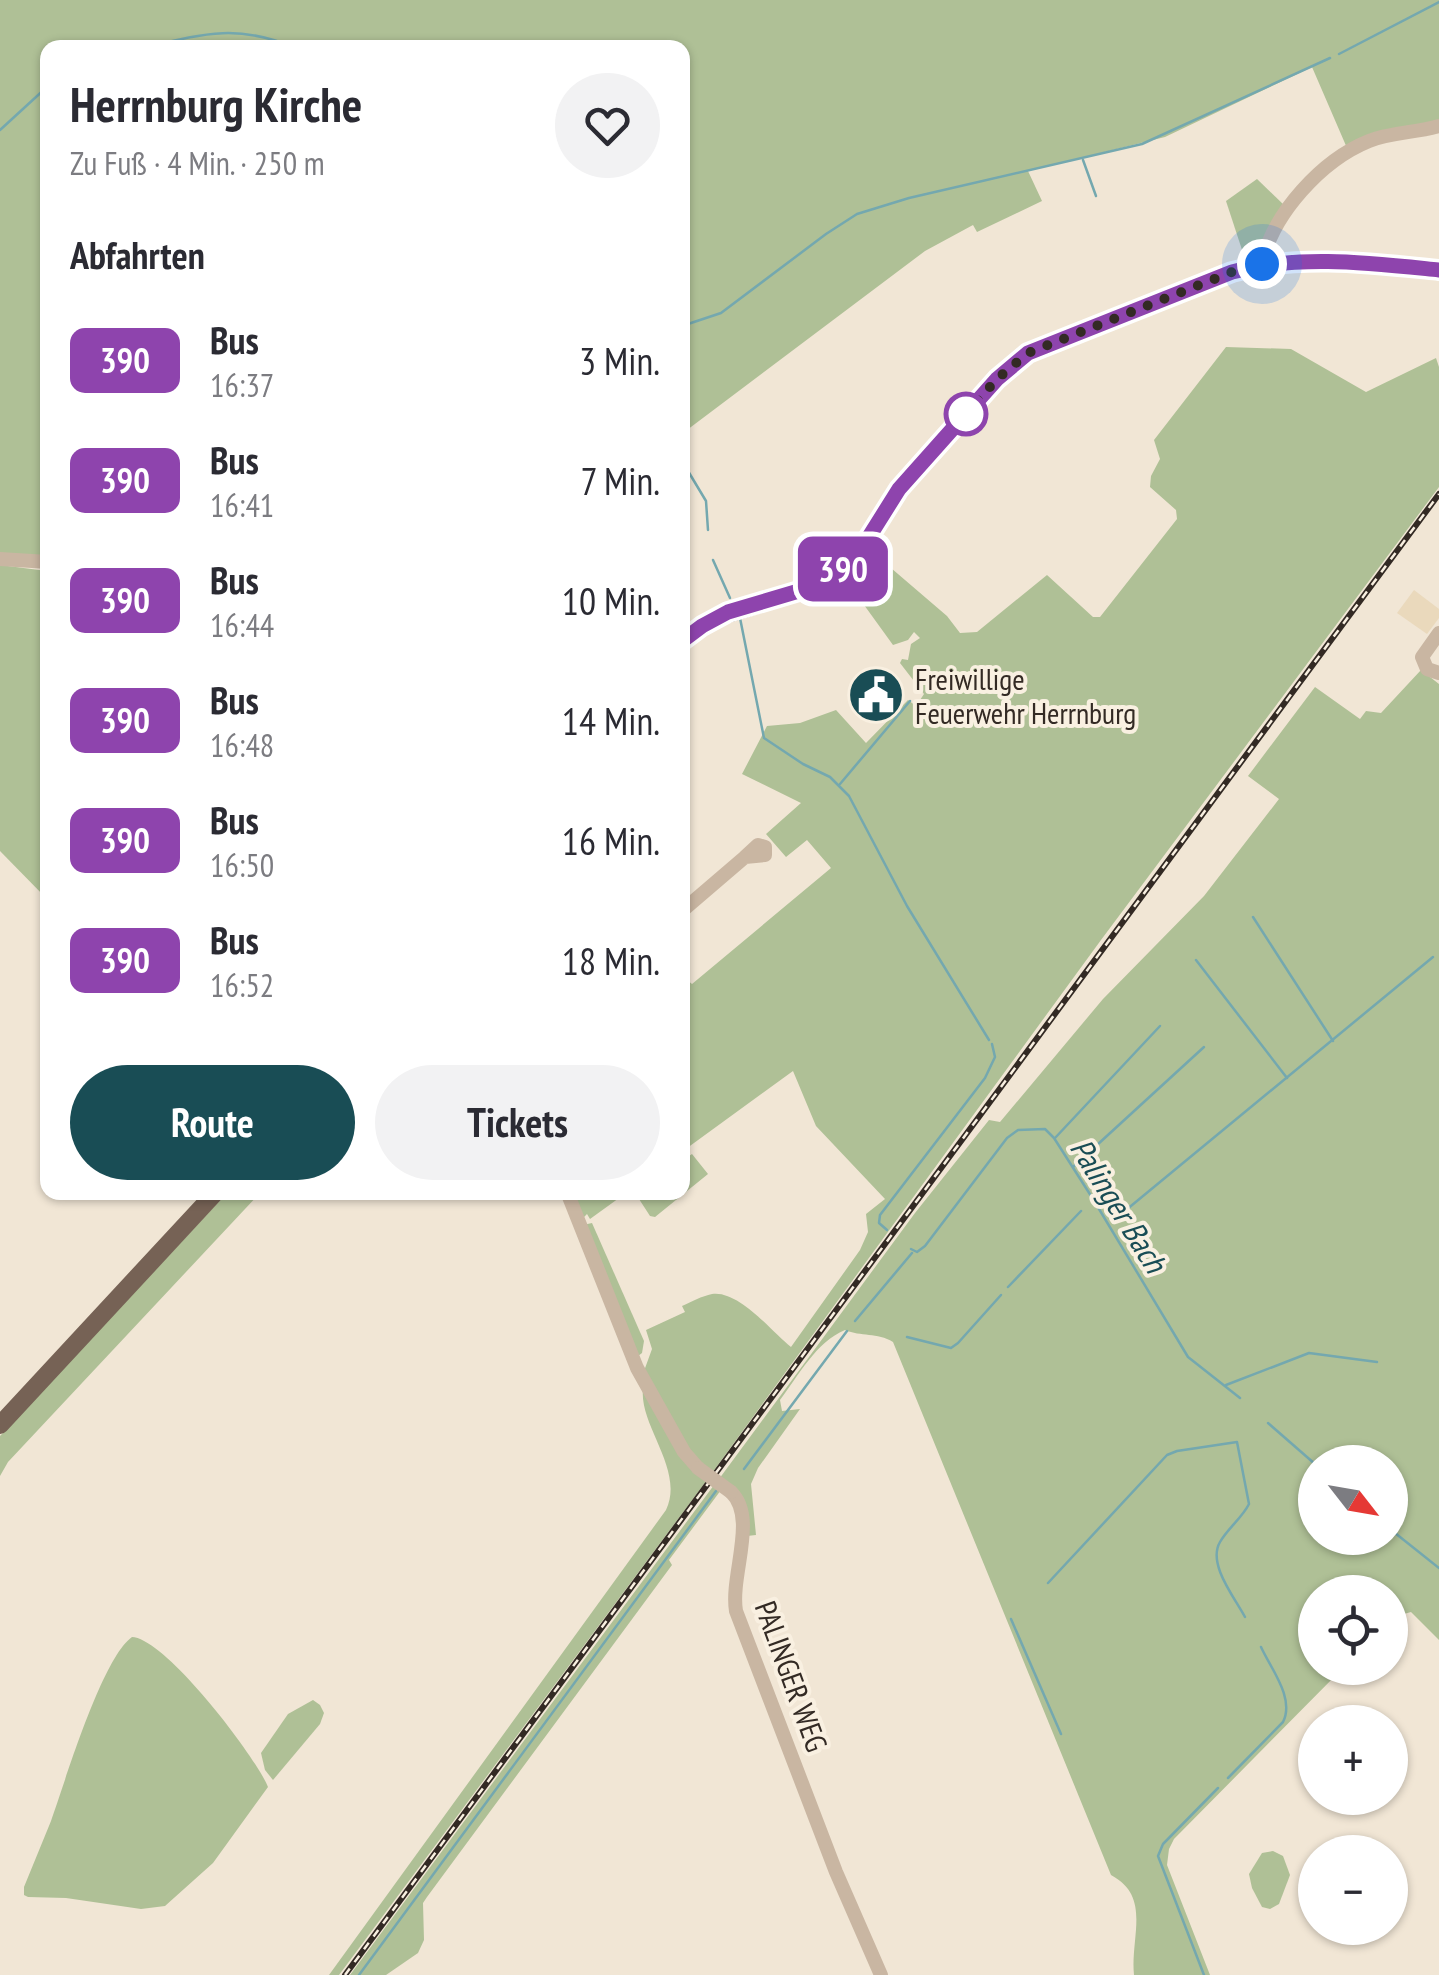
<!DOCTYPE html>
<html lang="de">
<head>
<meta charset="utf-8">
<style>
  body { margin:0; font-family:"PT Sans Narrow",sans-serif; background:#f2f2f3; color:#2b2b33; height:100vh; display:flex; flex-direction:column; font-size:38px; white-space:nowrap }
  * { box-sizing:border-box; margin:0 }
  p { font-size:32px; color:#7c7c81 }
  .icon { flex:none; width:55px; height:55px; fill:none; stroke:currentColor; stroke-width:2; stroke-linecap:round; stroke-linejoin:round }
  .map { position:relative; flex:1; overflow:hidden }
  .details { position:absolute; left:40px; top:40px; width:650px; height:1160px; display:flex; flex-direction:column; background:#fff; border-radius:20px; box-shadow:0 2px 8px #0004 }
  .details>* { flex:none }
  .badge { padding:0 20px; border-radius:15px; font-size:35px; line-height:65px }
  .needle { width:65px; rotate:121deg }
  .buttons { position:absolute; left:1298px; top:1445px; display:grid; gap:20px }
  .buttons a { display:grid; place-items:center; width:110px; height:110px; border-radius:50%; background:#fff; box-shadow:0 2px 8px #0004; font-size:50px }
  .you { position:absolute; width:50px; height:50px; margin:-25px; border:8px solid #fff; border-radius:50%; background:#1a73e8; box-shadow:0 0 0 15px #1a73e833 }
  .map>.badge { position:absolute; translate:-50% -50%; box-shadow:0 0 0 5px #fff }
  h2 { padding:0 30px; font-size:38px; line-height:90px }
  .round { display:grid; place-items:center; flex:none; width:105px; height:105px; border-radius:52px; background:#f2f2f3 }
  .headline { display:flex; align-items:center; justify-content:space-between; height:170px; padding:0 30px }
  h1 { font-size:48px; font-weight:800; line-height:75px }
  .cta { display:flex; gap:20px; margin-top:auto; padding:20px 30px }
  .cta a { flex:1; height:115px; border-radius:60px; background:#194d55; color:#fff; font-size:40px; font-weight:800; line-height:115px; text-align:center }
  .cta a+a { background:#f2f2f3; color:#2b2b33 }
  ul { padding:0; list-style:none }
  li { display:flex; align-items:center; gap:30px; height:120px; padding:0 30px }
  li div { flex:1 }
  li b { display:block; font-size:38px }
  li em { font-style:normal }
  li .badge { min-width:110px; font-weight:700; text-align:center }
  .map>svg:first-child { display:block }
</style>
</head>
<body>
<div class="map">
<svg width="1439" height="1975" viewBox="0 0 1439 1975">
  <rect width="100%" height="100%" fill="#f1e6d5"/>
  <g fill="#afc096" fill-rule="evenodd">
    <path d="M0,0H1439V123L1347,148L1312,67L1165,137L1028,171L1042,201L977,232L973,225L925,251L683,433L682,48H48L47,558L0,554Z"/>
    <path d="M1257,179L1285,206L1261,253L1245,259L1226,201Z"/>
    <path d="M1226,347L1291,349L1366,392L1436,358L1439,367V487L1101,940L712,1473L690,1453L644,1371L652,1349L646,1330L685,1312L682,1306C691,1302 702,1296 712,1294C739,1290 772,1332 791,1347L860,1250L868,1232L866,1214L885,1199L816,1126L793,1071L683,1151V984L687,980L692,984L831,868L807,840L786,857L766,834L801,803L742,774L767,726L800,723L836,710L866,743L908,700L916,706L924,694L900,663L902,659L908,660L911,644L920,638L914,632L908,640L893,645L846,580L870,550L947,616L960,633L977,632L1047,575L1093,617H1100L1177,519L1176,510L1150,487L1151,476L1160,459L1154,440Z"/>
    <path d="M0,565L47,571V899L0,851Z"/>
    <path d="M1421,670L1439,684V1640L1411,1612L1397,1616L1390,1623V1592H1315V1668H1343L1174,1839L1169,1849L1167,1865L1210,1975H1134C1130,1937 1152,1897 1111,1875L893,1342C877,1332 861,1337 845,1330C816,1342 799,1375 780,1400L782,1411L800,1409L758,1468L751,1484L756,1535L747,1536L748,1523L719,1479L915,1213L989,1120L1000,1122L1103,999L1204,896L1279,799L1248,776L1315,687L1360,719L1366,711L1381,713ZM1315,1462H1390V1538H1315Z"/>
    <path d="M692,1154L708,1174L655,1217L650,1216L639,1199L640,1193L682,1192L683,1160Z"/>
    <path d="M227,1193H260L8,1462L0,1476V1436Z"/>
    <path d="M569,1193H626L590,1219L587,1214L581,1220Z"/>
    <path d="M592,1223L644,1341L642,1353L638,1356L583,1225Z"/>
    <path d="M643,1389L707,1480L339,1975H329L666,1510C685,1470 639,1426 643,1389Z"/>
    <path d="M714,1485L721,1490L669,1560L672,1565L427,1897L423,1903L424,1940L418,1953L386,1975H350Z"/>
    <path d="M132,1637C165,1638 255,1755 268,1787L213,1863L165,1906L141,1909L66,1898L28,1897L24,1895V1887C33,1865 42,1843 51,1821C65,1782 102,1658 132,1637Z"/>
    <path d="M313,1700L320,1705L324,1713L320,1724L273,1780L265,1770L261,1753L288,1714Z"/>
    <path d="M1273,1851L1283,1856L1290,1875L1279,1904L1270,1909L1262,1907L1252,1888L1249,1874L1262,1853Z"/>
  </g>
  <path fill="#ead9bc" d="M1414,590L1439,609V618L1427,634L1397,613Z"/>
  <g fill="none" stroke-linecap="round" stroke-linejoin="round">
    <g stroke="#74a8af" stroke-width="2.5">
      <path d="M144,48C201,34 238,23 295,48"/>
      <path d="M1339,54L1439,2"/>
      <path d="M0,130L48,86"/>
      <path d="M1083,160L1096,196"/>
      <path d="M682,326L721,313L826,234L857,214L909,198L1142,144L1330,58"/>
      <path d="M682,461L706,501L708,530"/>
      <path d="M713,560L730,598"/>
      <path d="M740,618L764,738L803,764L830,777L849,796L907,906L989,1040"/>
      <path d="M840,784L910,701"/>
      <path d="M1253,917L1333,1041"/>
      <path d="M1196,960L1287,1078"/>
      <path d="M1055,1138L1160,1026"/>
      <path d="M1073,1167L1204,1047"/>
      <path d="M1120,1215L1433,957"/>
      <path d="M887,1230L879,1223L880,1215L985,1078L995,1057L992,1044"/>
      <path d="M911,1249L917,1252L925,1246L1007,1138L1018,1130L1045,1129L1054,1138L1093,1199L1188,1357L1240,1398"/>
      <path d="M1008,1287L1081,1211"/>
      <path d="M855,1321L912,1253"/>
      <path d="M907,1337L951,1348L958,1343L1001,1295"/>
      <path d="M1226,1385L1309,1353L1377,1362"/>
      <path d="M1268,1423L1315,1464"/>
      <path d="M744,1469L847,1331"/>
      <path d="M1390,1529L1439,1568"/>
      <path d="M1048,1583L1167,1455L1177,1451L1237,1442L1249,1504C1242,1518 1228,1528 1220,1542C1207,1564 1235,1598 1245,1617"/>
      <path d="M1011,1619L1061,1734"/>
      <path d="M1228,1778L1283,1722C1295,1698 1271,1669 1261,1647"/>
      <path d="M359,1975L716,1491"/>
      <path d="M1204,1975L1158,1856L1163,1844L1218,1788"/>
    </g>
    <g stroke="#c9b6a2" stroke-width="14">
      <path d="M1262,264C1272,214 1322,160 1369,141C1391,132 1416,133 1439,126"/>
      <path d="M0,559L48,562"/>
      <path d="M1439,633L1422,657L1427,669L1439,673"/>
      <path d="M682,911L745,857L765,855V847L758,845L745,857"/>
      <path d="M567,1192L637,1368L684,1452L698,1468"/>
      <path d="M731,1492C758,1518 730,1575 736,1611L836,1872L881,1975"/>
    </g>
    <g stroke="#766255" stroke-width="18">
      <path d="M682,641L715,618L819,585L839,573L862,548L899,489L997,379L1028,353L1232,272C1299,254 1370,262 1439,270"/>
      <path d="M0,1425L216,1192"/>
    </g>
    <g stroke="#332a24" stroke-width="6">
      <path id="rail" d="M345,1975L1439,494"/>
    </g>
    <use href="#rail" stroke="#f9f0e1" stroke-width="2.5" stroke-dasharray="8" stroke-linecap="butt"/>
    <path stroke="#c9b6a2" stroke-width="14" d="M698,1468L731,1492"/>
  </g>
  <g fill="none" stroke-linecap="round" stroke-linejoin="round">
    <g stroke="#fff" stroke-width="22">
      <path id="line" d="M682,641L702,626L728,612L819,585L839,573L862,548L899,489L997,379L1028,353L1232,272C1299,254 1370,263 1439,270"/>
    </g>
    <use href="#line" stroke="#8e44ad" stroke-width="15"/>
    <path stroke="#332a24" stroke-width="10" stroke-dasharray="0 18" d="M966,414L997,379L1028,353L1232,272L1262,264"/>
  </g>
  <defs>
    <g id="civic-disc" transform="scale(2.875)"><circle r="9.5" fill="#194d55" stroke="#f9f0e1"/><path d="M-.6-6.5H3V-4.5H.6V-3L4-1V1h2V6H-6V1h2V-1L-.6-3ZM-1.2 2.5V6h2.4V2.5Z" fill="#fff"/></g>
  </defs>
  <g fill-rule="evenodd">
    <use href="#civic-disc" x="876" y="695"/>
  </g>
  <circle fill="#fff" stroke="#8e44ad" stroke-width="5" cx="966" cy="414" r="20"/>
  <g text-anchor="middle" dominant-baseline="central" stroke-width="8" stroke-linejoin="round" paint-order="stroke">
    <g font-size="30" fill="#332a24" stroke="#f9f0e1" text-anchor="start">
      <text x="915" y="678">Freiwillige<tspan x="915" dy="34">Feuerwehr Herrnburg</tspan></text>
    </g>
    <g font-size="30" fill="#332a24" stroke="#f9f0e1">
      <text transform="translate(792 1676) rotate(70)">PALINGER WEG</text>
    </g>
    <g font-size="32" font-style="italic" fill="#194d55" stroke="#f9f0e1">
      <text transform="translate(1119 1205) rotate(58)">Palinger Bach</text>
    </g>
  </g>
</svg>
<div class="buttons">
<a><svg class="needle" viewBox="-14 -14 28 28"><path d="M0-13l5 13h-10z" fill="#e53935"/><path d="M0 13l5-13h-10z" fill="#7c7c81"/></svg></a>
<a><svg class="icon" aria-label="locate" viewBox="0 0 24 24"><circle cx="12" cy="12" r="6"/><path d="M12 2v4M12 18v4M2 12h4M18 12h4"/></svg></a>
<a>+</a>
<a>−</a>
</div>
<div class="you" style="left:1262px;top:264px"></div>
<b class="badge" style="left:843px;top:569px;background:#8e44ad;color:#fff">390</b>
<section class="details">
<div class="headline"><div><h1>Herrnburg Kirche</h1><p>Zu Fuß · 4 Min. · 250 m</p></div><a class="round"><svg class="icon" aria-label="heart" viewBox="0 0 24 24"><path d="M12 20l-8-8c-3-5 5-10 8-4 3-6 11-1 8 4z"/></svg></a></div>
<h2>Abfahrten</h2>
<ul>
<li><span class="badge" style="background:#8e44ad;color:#fff">390</span><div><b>Bus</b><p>16:37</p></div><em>3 Min.</em></li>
<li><span class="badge" style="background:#8e44ad;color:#fff">390</span><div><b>Bus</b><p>16:41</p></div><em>7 Min.</em></li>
<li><span class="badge" style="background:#8e44ad;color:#fff">390</span><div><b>Bus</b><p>16:44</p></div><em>10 Min.</em></li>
<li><span class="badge" style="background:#8e44ad;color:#fff">390</span><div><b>Bus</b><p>16:48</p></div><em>14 Min.</em></li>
<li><span class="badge" style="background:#8e44ad;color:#fff">390</span><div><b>Bus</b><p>16:50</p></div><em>16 Min.</em></li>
<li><span class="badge" style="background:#8e44ad;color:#fff">390</span><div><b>Bus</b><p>16:52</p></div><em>18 Min.</em></li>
</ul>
<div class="cta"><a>Route</a><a>Tickets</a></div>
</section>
</div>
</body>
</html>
